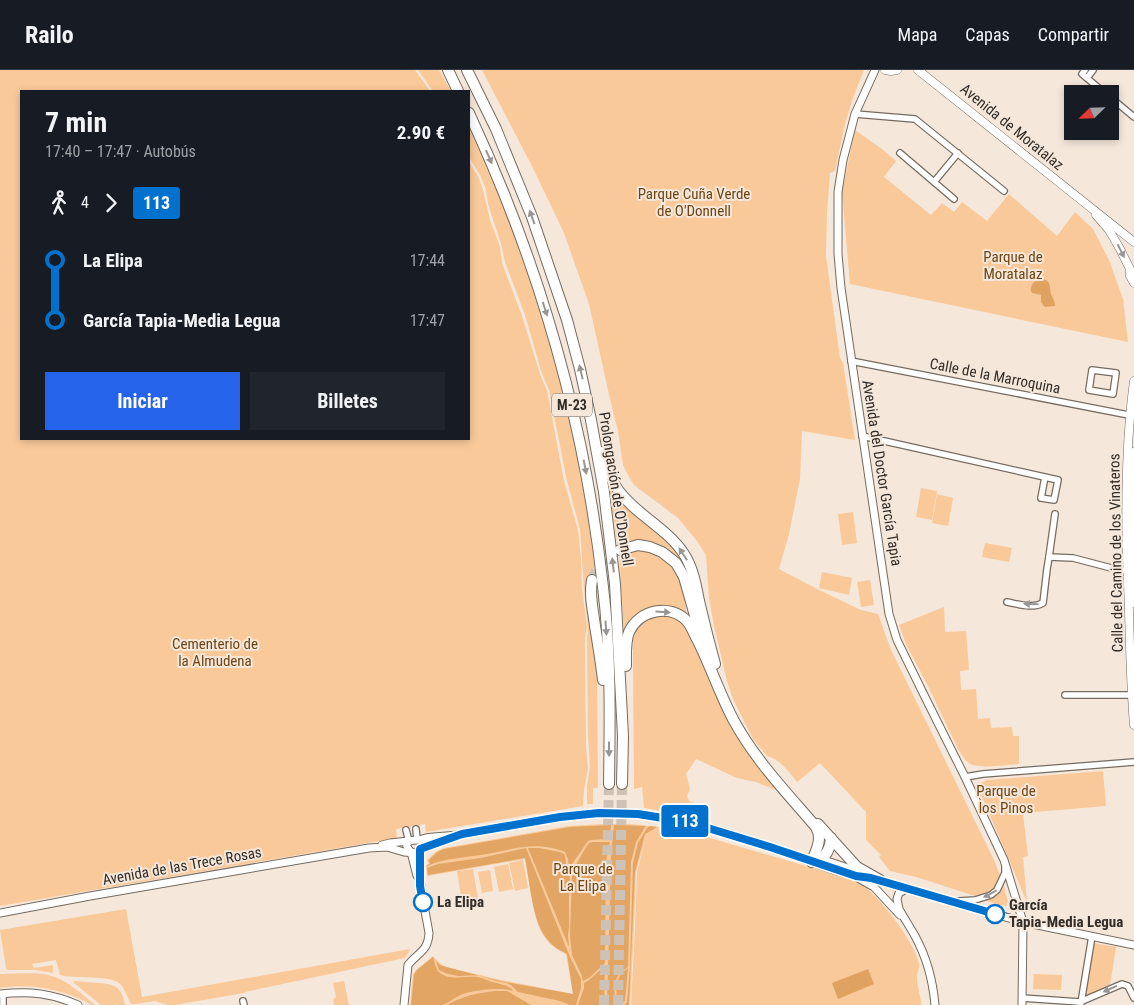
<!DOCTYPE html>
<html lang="es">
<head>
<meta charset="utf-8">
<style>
  body { margin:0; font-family:"Roboto Condensed",sans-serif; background:#20242c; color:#f1f3f6; height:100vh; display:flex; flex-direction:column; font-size:19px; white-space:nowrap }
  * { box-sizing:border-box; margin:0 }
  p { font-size:16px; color:#9ea1a6 }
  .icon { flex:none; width:28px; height:28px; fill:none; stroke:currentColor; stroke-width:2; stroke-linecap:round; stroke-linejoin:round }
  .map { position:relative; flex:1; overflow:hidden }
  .details { position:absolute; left:20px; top:20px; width:450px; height:350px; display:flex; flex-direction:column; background:#171b24; border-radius:0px; box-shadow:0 2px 8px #0003 }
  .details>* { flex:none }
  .badge { padding:0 10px; border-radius:4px; font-size:18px; line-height:32px }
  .needle { width:32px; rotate:247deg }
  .fabs { position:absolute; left:1064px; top:15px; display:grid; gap:10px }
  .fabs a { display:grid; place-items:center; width:55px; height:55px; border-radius:0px; background:#171b24; box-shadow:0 2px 8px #0003; font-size:25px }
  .map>.badge { position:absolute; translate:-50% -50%; box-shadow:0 0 0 2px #fff }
  .legs { display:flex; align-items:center; gap:8px; height:55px; padding:0 25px; font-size:16px }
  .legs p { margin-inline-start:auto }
  .overview { display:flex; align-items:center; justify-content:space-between; height:85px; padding:0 25px }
  h1 { font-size:28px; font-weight:700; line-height:38px }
  .action { display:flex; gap:10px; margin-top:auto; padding:10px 25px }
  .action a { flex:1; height:58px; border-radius:0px; background:#2563eb; color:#fff; font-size:20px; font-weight:700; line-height:58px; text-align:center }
  .action a+a { background:#20242c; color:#f1f3f6 }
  ul { padding:0 25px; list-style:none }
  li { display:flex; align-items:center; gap:18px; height:60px; font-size:19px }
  li i { display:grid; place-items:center; width:8px; height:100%; margin:0 6px; background:currentColor }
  li i::after { content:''; width:12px; height:12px; margin:-6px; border:4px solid; border-radius:50%; background:#171b24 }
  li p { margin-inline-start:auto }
  li:first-child i { background:linear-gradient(#0000 50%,currentColor 0) }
  li:last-child i { background:linear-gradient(currentColor 50%,#0000 0) }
  header { display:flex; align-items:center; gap:30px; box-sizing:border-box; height:70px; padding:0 25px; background:#171b24; border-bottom:1px solid #363941 }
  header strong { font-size:24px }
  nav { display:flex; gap:28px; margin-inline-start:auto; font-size:18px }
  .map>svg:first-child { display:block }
</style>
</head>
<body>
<header>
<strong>Railo</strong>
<nav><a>Mapa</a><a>Capas</a><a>Compartir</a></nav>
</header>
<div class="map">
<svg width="1134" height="935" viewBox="0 0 1134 935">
  <rect width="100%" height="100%" fill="#f5e7da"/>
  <g fill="#f9c999">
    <path d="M0,0H415L430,21H21V369H469V92L478,106L483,120L490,150L500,177L502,193L522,246L540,304L547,321L564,411L578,460L581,489L582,519L587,556L585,569V594L586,676L588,699L584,720L583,736L426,762L425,754L396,759L397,768L0,836Z"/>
    <path d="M418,0H439L451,21H433Z"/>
    <path d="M482,0H864L853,28L845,54L835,101L830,103L827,142L826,186L840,288L843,293L855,370L802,361L800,409L789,464L779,499L819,520L861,540L878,544L891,580L994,790L1003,813L1008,832L1006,836L999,835L966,823L916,807L890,801L879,787L881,785L866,770V742L820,693L797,712C789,702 780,689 767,686L753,669L733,629L727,611L714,556L709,528L706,485L697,471L678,448L634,415L628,405L623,395L618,361L610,329L589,234L564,163L533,98Z"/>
    <path d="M469,58C518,160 552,269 576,379C584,418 589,457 595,496L589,508L597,606L598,718H593V734H587V716L590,696L588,665L587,570L588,557L584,519L580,459L567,411L549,320L542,304L525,245L505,192L502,177L488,134L486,119L480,105L469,87Z"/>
    <path d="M855,60L882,79L896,91L884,107L931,145L942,133L954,142L962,132L987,151L1009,124L1057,166L1075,142L1093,159L1109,190L1123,229L1128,272L850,214L842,122Z"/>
    <path d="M607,410L675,477L686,493L693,518L670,483L618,477Z"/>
    <path d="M921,418L937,421L932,450L916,447Z"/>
    <path d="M937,424L953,428L948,456L932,453Z"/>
    <path d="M853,442L857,473L842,475L838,444Z"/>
    <path d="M985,473L1012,478L1009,492L982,487Z"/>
    <path d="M640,480C679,488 682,512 687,546C683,544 678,540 673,538C651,531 636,543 624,560L619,485L629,482Z"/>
    <path d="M822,502L852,508L849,525L819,518Z"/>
    <path d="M870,510L874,535L861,537L857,512Z"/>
    <path d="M944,537L945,562L966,561L969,600L960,601L961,620L976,619L978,649L990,648L991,658L1012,657L1013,666H1019V694C1008,695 980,699 971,694C965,691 962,685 958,679L928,616L906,574L899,555Z"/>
    <path d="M666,546L681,551L687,558C704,594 717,633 737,667C749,687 766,704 781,722L756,712L737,708L696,689L686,704L690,719L687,726L689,731L702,736L700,748L644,738L642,717L634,719L633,577C633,574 633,568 634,565C640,550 652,547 666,546Z"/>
    <path d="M1103,701L1106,736L1023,743L1028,786L1023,787L1027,832L979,720L980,713L987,710Z"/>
    <path d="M603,754H630L659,757L648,764L661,756L696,764L844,807C851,810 858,813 865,817C883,831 913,871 919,893C920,898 917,903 917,908C917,917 921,926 921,935H631L635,859L637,802L647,764L636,802L634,857L630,935H410L413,904L417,899L433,886L442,895L446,897L501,910L573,924L566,884C540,872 536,853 532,827C529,814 527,801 525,789L427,806L426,795L429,794L427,790C433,784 437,781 444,778L569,756Z"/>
    <path d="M523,790L528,818L515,821L509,793Z"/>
    <path d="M508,794L513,819L499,822L494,797Z"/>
    <path d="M473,799L478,829L462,832L457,801Z"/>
    <path d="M490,800L493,821L482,823L478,802Z"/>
    <path d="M126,839L142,927L410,879V880L405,888L245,922L244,923L175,935H167L156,931L135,934H131C127,927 125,918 119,913C110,905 74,909 60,905L56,890L32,894L34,898L53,895V903L35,900H7L6,898L0,860Z"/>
    <path d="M1093,873L1116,877L1110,915L1084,929Z"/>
    <path d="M0,904C16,904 33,902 48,905C66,909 82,924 95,935H92C63,919 32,913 0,918Z"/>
    <path d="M1034,904L1062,905L1061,920L1033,919Z"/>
    <path d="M74,911C82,912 90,912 98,913C115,914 122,917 125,935H118L116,934L115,935H101L74,913Z"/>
    <path d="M344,911L349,935H334L333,930L336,927L333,913Z"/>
  </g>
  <g fill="#e2a564">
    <path d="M611,755L610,769L591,770L588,771L570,797L569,796L568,789L565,782C534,770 512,780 481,785C462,788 445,788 427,796V795L430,794L429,790L437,782L444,779L570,757Z"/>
    <path d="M614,755L647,756L645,757L636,772L631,792L628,897C611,908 615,917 615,935H607L611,782Z"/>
    <path d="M650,756L657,757L645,764L635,802L629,935H624L627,932L630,897L633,793L638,773L647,758Z"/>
    <path d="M592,772H610L606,791L605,893L589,908L583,911L582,906L572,885L570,866L572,802L586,777L589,773Z"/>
    <path d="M526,778L570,887L581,909V918L576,935H570L560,931L518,922L511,915L507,913L496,911L490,909L477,905L459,906L448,904L439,900L436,891L440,895L446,897L500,911L573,924L567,884C560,880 553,877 548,870C532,853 530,812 525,788L428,805L427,798L438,794L481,788Z"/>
    <path d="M528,778H539L560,782L564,784L565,786L566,794L570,804L569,827V858L568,866L569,877Z"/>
    <path d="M433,887C435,892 435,898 439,902C448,911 466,906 477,907C484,908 490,912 496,913C503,915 509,915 513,921C501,917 476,920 463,924C457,926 448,933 443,935C437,935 419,935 411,935L414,905L417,900Z"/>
    <path d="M605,896L604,935H578L584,918V913L589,910Z"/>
    <path d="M628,898L625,931L621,935H617C617,918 613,909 628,898Z"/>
    <path d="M496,921H507L531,935H447C465,925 477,923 496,921Z"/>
  </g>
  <g fill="#dfa261">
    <path d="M1040,208C1052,211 1049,215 1051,224C1053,229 1055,231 1055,236L1045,237L1041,232V225L1032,223C1028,217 1034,211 1040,208Z"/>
    <path d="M868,899L874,914L838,929L832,913Z"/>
  </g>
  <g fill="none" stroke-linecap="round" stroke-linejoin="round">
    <g stroke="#cec2b6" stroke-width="10" stroke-dasharray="10 5" stroke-linecap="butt">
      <path d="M592,510C597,495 606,487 619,480"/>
      <path d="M604,935L609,714"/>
      <path d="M618,935L622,714"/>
    </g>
    <g stroke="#766b5f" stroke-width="8">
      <g id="minor">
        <path d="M1085,0L1082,4L1106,24"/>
        <path d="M1087,8L1093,0"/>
        <path d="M1110,27L1134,47"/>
        <path d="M855,44L915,49L1004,121"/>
        <path d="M900,83L954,129"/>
        <path d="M934,112L958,83"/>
        <path d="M851,291L1134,346"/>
        <path d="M1092,300L1116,303L1113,324L1089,320Z"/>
        <path d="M862,366L1058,410L1054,430L1041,428L1045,407"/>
        <path d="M1055,444L1049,487L1073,488L1119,500L1131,501"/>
        <path d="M1007,532C1018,534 1032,539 1043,533L1047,499L1049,487"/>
        <path d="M1065,625H1134"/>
        <path d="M965,707L983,704L1134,692"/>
        <path d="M416,759L417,770"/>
        <path d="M406,760L409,771"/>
        <path d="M959,831L975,830L991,825L997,820L1005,803V797"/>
        <path d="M1022,928L1080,932L1122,914L1128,916L1134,928"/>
        <path d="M243,931L244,935"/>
        <path d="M1081,933L1092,866"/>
        <path d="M3,935V924"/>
      </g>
    </g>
    <g stroke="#766b5f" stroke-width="9">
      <g id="tertiary">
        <path d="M875,0L855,44L843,90L838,122V184L841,218L856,320L889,544L897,570L926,629L965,707L1004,790L1023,852L1022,935"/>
        <path d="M382,775L390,773L409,771"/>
        <path d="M411,782C401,772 410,770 418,770C423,769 428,767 433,767C443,766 454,766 463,764C504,758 543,748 584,744C606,742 630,743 652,746C692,751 731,764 770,777C803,788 836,804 871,808L1023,852L1134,875"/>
        <path d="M411,782L417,806"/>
        <path d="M818,788L860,802"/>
        <path d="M858,808L874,817L900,845"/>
        <path d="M908,818L899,823L897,829L899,839C904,848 910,857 915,866C926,886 933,912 935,935"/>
        <path d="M0,843L90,826L369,778L387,777L404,782L416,783L420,779L450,768"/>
        <path d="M0,924C30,921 51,923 78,935"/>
        <path d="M404,935L408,895C418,882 428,882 429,863C424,834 417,806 420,777"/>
      </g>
    </g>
    <g stroke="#766b5f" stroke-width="9">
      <g id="secondary">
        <path d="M885,0L891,1L897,0"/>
        <path d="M918,0L1134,172"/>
        <path d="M1096,145L1109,160L1120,179L1130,199V206L1134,213"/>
        <path d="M1134,311C1125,378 1125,446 1128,514C1130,561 1130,608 1134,655"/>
        <path d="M1134,382L1132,455L1134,533"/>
      </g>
    </g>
    <g stroke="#766b5f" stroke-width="12">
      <g id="motorway">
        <path d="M448,0L458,21"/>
        <path d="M467,0L496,59L532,147L567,250L580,299L591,350L604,422L615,514L623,666L622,714"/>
        <path d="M469,43C539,193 585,353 603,517C611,582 610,648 609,714"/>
        <path d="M602,382C606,395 610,409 618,420C636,445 667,458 684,484C693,498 696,515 699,531C704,552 709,573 715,594"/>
        <path d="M620,480L638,475L650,477L662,482L676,493L684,507L701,567"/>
        <path d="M592,510C589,525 593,540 595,556C598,574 601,592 603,610"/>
        <path d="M626,596C626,584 625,572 629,562C639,540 670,533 687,551C692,557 694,564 698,571C711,597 720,625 734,651C756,691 787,723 816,757C823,770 816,779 812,792"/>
        <path d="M818,754L857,797L880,810"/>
        <path d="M812,792C825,790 830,780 831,768"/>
      </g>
    </g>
    <use href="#minor" stroke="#fff" stroke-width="5.5"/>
    <use href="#tertiary" stroke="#fff" stroke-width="7"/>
    <use href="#secondary" stroke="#fff" stroke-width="8"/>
    <use href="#motorway" stroke="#fff" stroke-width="10"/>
  </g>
  <defs><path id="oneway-solid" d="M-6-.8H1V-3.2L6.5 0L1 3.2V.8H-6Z" transform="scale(1.25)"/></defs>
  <g fill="#989694">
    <use href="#oneway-solid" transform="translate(489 87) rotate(66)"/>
    <use href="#oneway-solid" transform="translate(532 147) rotate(-110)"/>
    <use href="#oneway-solid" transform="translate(1121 181) rotate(63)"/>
    <use href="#oneway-solid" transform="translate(545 239) rotate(72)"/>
    <use href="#oneway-solid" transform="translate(581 302) rotate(-103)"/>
    <use href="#oneway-solid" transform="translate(585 397) rotate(79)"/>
    <use href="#oneway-solid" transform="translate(683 484) rotate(-123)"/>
    <use href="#oneway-solid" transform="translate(613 495) rotate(-97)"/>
    <use href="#oneway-solid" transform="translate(1031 534) rotate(-178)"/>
    <use href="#oneway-solid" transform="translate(663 542) rotate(3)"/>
    <use href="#oneway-solid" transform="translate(606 558) rotate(86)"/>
    <use href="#oneway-solid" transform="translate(609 679) rotate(90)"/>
    <use href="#oneway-solid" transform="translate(990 824) rotate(152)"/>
    <use href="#oneway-solid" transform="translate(1110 919) rotate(156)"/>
  </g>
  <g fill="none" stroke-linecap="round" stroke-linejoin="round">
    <g stroke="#fff" stroke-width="11">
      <path id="line-1" d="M423,832L420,816V779L462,764L560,747L599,743L638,744L688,752L770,777L856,806L871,808L995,844"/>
    </g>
    <use href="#line-1" stroke="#0072ce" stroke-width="8"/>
  </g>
  <g fill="#fff" stroke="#0072ce" stroke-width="2.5">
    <circle cx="423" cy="832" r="9"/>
    <circle cx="995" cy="844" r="9"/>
  </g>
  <g text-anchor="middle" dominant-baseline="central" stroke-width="4" stroke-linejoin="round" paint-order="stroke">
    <rect fill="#f5e7da" stroke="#6c655d" stroke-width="1" x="552" y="323.5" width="40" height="23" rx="4"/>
    <g font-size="14" font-weight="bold" fill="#322d28">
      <text x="572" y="335">M-23</text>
    </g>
    <g font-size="15" fill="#322d28" stroke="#f5e7da">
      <text transform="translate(1012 57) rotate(39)">Avenida de Moratalaz</text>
      <text transform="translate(995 306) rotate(11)">Calle de la Marroquina</text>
      <text transform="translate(882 403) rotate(81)">Avenida del Doctor García Tapia</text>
      <text transform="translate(616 419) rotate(81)">Prolongación de O'Donnell</text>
      <text transform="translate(1116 483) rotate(-91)">Calle del Camino de los Vinateros</text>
      <text transform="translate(182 796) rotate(-10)">Avenida de las Trece Rosas</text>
    </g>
    <g font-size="15" fill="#6e4514" stroke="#f5e7da">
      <text x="694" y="124">Parque Cuña Verde<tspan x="694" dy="17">de O'Donnell</tspan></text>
      <text x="1013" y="187">Parque de<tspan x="1013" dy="17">Moratalaz</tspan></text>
      <text x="215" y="574">Cementerio de<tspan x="215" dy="17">la Almudena</tspan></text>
      <text x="1006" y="721">Parque de<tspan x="1006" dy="17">los Pinos</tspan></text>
      <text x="583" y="799">Parque de<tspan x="583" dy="17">La Elipa</tspan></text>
    </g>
    <g font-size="15" font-weight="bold" fill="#322d28" stroke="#f5e7da" text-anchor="start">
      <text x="437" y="832">La Elipa</text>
      <text x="1009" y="835">García<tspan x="1009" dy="17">Tapia-Media Legua</tspan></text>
    </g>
  </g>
</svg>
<div class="fabs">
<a><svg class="needle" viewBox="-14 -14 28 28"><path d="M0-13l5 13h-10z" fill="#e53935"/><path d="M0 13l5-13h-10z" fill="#9ea1a6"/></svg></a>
</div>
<b class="badge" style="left:685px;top:751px;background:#0072ce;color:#fff">113</b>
<section class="details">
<div class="overview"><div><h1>7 min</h1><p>17:40 – 17:47 · Autobús</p></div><b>2.90 €</b></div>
<div class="legs"><svg class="icon" aria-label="walk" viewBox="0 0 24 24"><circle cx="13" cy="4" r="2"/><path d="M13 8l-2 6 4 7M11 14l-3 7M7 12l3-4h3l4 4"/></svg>4<svg class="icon" aria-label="forward" viewBox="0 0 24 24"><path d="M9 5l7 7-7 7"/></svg><b class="badge" style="background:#0072ce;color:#fff">113</b></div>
<ul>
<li><i style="color:#0072ce"></i><b>La Elipa</b><p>17:44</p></li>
<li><i style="color:#0072ce"></i><b>García Tapia-Media Legua</b><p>17:47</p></li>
</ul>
<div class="action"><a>Iniciar</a><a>Billetes</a></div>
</section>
</div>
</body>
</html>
